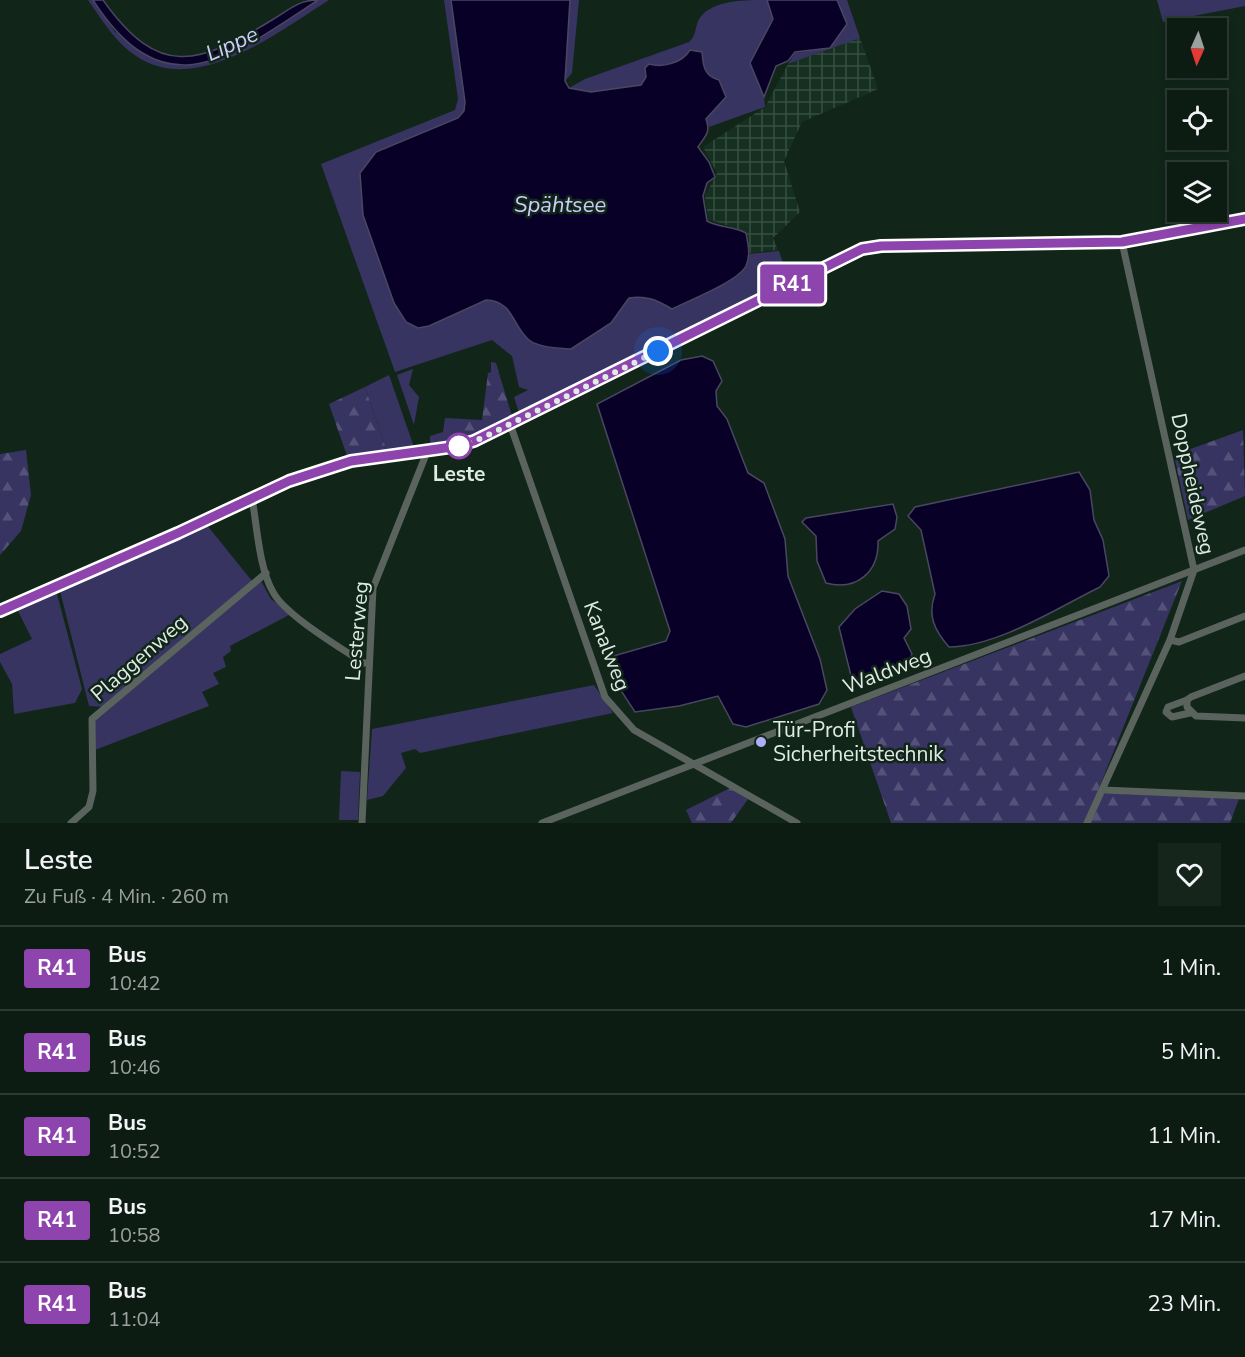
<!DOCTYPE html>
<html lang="de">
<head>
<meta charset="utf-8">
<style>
  body { margin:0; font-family:"Nunito Sans",sans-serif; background:#16251c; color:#f1f3f6; height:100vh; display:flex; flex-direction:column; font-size:22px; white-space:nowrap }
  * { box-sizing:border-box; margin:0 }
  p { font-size:20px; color:#9aa1a0 }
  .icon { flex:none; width:33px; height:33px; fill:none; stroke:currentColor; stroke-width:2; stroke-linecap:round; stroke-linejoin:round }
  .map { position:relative; height:823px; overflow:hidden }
  .side { display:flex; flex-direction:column; background:#0d1c13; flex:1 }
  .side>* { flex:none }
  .badge { padding:0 12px; border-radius:4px; font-size:21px; line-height:39px }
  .needle { width:39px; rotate:183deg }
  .buttons { position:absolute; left:1167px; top:18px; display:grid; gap:12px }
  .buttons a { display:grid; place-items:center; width:60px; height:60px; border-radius:0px; background:#0d1c13; box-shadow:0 3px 9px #0003,0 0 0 2px #2d3a33; font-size:30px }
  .you { position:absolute; width:30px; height:30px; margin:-15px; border:4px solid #fff; border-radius:50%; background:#1a73e8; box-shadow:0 0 0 9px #1a73e833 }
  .map>.badge { position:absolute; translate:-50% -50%; box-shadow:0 0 0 3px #fff }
  .round { display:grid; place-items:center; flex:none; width:63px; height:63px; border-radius:0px; background:#16251c }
  .summary { display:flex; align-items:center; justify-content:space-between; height:102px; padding:0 24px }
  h1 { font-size:28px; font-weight:600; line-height:45px }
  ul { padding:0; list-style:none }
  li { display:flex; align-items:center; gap:18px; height:84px; padding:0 24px; border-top:2px solid #2d3a33 }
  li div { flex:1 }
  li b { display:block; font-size:22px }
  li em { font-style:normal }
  li .badge { min-width:66px; font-weight:700; text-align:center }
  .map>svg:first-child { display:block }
</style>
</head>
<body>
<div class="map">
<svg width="1245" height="823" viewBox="0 0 1245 823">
  <defs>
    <pattern id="industrial-grid" width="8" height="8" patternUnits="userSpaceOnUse" patternTransform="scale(1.5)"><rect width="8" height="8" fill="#153020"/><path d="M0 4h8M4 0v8" fill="none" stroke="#374e40"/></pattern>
    <pattern id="forest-firs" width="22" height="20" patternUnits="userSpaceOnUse" patternTransform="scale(1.5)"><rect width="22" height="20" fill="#373461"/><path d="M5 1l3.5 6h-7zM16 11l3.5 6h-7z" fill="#545278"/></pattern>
  </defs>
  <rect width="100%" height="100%" fill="#112519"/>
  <path fill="url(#industrial-grid)" d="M860,38L878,89L802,122L784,161L800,212L773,238L778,250L750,253L747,232L708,219L705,196L717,173L703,147L765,107L788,64Z"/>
  <g fill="#373461">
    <path d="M88,0H93L115,32L181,66L261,37L318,0H329C278,32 196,97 136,56C115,42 102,20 88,0Z"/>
    <path d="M444,0H451L465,102L464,111L458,118L376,152L363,215L394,303L406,322L429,326L486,300H494L504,304L515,317L527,339L611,323L629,298C646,295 657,300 672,309L745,267L749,254L779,251L789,280L519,413L514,397L528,390L519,387L512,356L492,340L395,372L321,164L455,110L458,99Z"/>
    <path d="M570,0H579L572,73L565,81Z"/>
    <path d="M767,0L773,19L750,63L764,97L765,107L709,127L706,119L710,77L704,69L701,52L668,65L655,66L641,85L591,92L569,88L585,79L689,42C696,36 695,29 698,21C709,0 743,0 767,0Z"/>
    <path d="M837,0H847L860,38L788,64L795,53L830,48L847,24Z"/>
    <path d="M1157,0H1245V6L1163,22Z"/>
    <path d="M413,369L409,385L419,397L414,425L397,375Z"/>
    <path d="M389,375L414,447L387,451L365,387Z"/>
    <path d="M206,524L252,581L104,707L89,706L60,591Z"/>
    <path d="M261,581L271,599L291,614L230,646L231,651L223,657L226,667L213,673L219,684L202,692L209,706L95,750L94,721Z"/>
    <path d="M56,590L82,689L75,703L14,714L12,684L0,662V654L32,639L17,609Z"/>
    <path d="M594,685L613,713L420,753L415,749L401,753L406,768L383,796L367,800L372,729Z"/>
    <path d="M341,771L360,772L358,820H339Z"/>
  </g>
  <g fill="url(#forest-firs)">
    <path d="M491,362L496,363L512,416L464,440L430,443V436L443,432L445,418L482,420L488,373L491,372Z"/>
    <path d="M365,387L387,451L347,456L329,404Z"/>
    <path d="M1243,430L1245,496L1188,520L1174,455Z"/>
    <path d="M26,450L31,495L21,531L0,555V454Z"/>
    <path d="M1182,581L1097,793L1239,799L1230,823H891L851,707Z"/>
    <path d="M730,788L748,799L731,823H692L686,810Z"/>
  </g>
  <g fill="#090028" stroke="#494760" stroke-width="1.5">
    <path d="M93,0H103C159,79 198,65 272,20C289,10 298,0 318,0C231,57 165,112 93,0Z"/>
    <path d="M451,0H570L565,81L569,88L591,92L641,85L646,77L645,68L649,64C663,68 682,63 690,50L702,52C703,66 704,76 719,80L726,97L706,119C711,133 705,136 698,147L709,162L715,177L707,183L703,196L707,221C720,228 733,226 746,233C748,244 751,255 746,266C737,282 690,300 672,309C657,300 646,295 629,298L611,323L571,349C558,348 540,348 529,340C512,326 514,301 486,300L429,326L418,328L406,322L394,303L363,215L360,173L376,152L458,118L464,111L465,102Z"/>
    <path d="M767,0H837L847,24L830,48L795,52L788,61L776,66L764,97L750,63L773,19Z"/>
    <path d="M702,356L713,361L722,381L716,391L717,406L727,419L748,473L764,483L785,539L788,576L820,659L827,690L819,704L746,727L733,724L718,696L679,706L635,712L618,686L610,657L666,641L670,631L597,404L681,360Z"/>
    <path d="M1079,472L1090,490L1094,520L1103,540L1109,576L1100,587C1057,608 997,647 949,647C935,631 927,616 935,594L921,530L908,516L915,507Z"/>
    <path d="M893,504L897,517L895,529L878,541C879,572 857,591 826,583L817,561L816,536L802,522L806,518Z"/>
    <path d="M882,591L899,594L907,606L911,629L904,638L912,654C904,674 873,681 852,680L839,627L855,609Z"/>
  </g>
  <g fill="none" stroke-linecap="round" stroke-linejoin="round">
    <g stroke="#5a635d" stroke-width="7">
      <path d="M510,424L605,697L634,730L797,823"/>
      <path d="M252,498C257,526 259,568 273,592C285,615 340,647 363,663H369"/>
      <path d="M1170,640L1179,642L1245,616"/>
      <path d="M1245,676L1191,697L1187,700V707L1196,716L1245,718"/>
      <path d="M1187,700L1168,707L1166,712L1172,717L1190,713"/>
      <path d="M1103,790L1245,796"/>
      <path d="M71,823L89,807L93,791L92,719L266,573"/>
      <path d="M362,823L373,588L425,457V451"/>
      <path d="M542,823L1245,550"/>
      <path d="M1087,823L1170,640L1194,570L1122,242"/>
    </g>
    <path stroke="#93a89a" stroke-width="9" d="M0,611L179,533L289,481L351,461L452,447L474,441L862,249L881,246L1122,242L1245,219"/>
  </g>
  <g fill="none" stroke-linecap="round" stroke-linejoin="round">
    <g stroke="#fff" stroke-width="14">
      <path id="line" d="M0,611L178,533L289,481L351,461L452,447L474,441L862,249L881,246L1122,242L1245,219"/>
    </g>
    <use href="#line" stroke="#8e44ad" stroke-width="9"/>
    <path stroke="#dfece3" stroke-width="6" stroke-dasharray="0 10.8" d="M459,446L482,438L658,351"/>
  </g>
  <circle fill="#fff" stroke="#8e44ad" stroke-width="3" cx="459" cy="446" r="12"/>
  <circle fill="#afaefa" stroke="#112519" stroke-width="2" cx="761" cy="742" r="6"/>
  <g text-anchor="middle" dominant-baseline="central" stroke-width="5" stroke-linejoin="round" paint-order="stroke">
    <g font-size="21" font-weight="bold" fill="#dfece3" stroke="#112519">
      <text x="459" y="474">Leste</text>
    </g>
    <g font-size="21" fill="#dfece3" stroke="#112519">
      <text transform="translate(1193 484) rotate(78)">Doppheideweg</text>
      <text transform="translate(357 631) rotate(-85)">Lesterweg</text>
      <text transform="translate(607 646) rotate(69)">Kanalweg</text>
      <text transform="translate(139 658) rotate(-41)">Plaggenweg</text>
      <text transform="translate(887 671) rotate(-21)">Waldweg</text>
    </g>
    <g font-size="21" fill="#dfece3" stroke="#112519" text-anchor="start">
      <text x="773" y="730">Tür-Profi<tspan x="773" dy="24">Sicherheitstechnik</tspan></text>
    </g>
    <g font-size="22" font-style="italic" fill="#cbccfc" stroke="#112519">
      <text transform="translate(232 44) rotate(-24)">Lippe</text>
      <text x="560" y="205">Spähtsee</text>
    </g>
  </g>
</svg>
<div class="buttons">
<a><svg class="needle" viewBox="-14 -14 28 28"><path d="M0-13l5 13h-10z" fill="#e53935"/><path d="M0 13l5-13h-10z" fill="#9aa1a0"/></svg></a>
<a><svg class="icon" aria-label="locate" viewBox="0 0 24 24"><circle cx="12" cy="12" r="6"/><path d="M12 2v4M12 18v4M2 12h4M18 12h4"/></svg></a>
<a><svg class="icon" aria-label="layers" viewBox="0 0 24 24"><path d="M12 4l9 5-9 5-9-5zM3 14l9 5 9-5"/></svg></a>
</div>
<div class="you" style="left:658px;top:351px"></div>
<b class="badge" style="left:792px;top:284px;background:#8e44ad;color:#fff">R41</b>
</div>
<section class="side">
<div class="summary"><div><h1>Leste</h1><p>Zu Fuß · 4 Min. · 260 m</p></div><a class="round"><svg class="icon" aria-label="heart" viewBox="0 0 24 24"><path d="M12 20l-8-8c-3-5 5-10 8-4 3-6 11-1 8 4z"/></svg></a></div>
<ul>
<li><span class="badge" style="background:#8e44ad;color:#fff">R41</span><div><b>Bus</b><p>10:42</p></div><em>1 Min.</em></li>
<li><span class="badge" style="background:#8e44ad;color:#fff">R41</span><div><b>Bus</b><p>10:46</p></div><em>5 Min.</em></li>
<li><span class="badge" style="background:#8e44ad;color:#fff">R41</span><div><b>Bus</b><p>10:52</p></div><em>11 Min.</em></li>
<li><span class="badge" style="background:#8e44ad;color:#fff">R41</span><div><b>Bus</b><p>10:58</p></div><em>17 Min.</em></li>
<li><span class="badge" style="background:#8e44ad;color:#fff">R41</span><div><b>Bus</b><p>11:04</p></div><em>23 Min.</em></li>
</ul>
</section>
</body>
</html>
